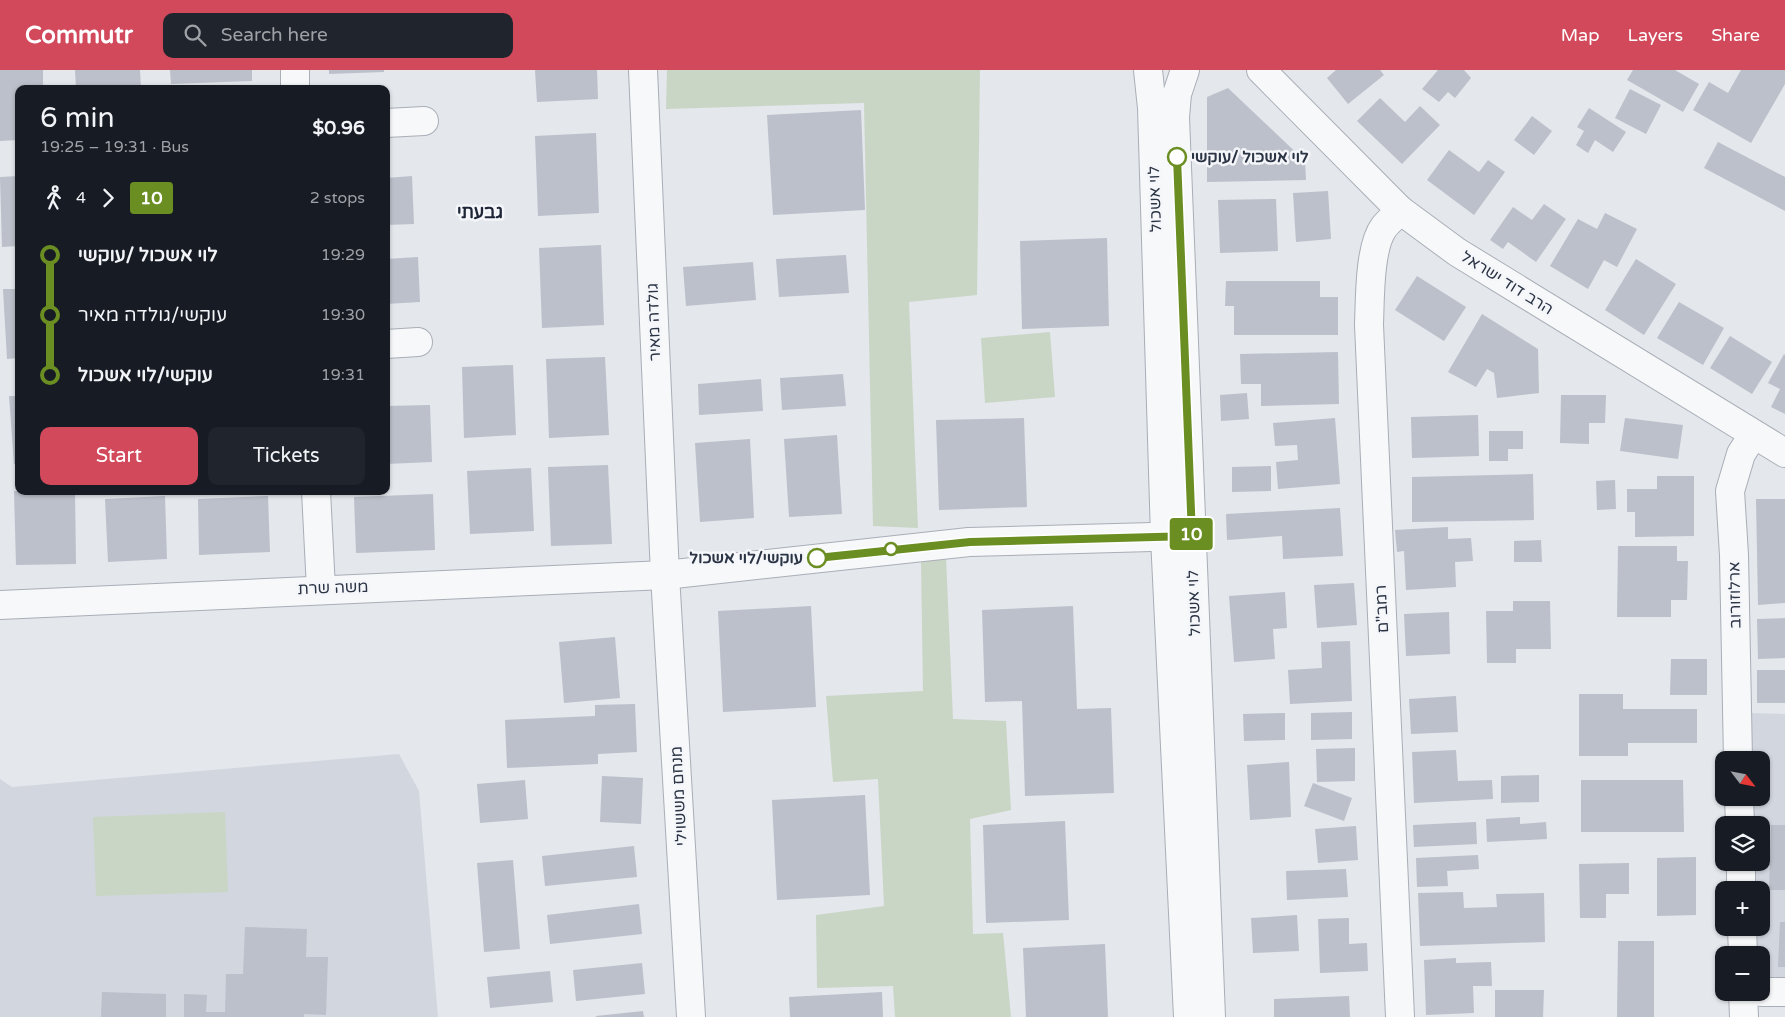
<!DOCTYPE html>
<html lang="en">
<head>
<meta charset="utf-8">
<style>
  body { margin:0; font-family:"Varela Round",Heebo,sans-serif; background:#20242c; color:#f1f3f6; height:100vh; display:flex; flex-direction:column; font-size:19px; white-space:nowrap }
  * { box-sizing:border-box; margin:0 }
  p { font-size:16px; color:#9ea1a6 }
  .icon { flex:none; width:28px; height:28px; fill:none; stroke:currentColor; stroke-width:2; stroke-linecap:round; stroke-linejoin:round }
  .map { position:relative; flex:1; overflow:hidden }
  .panel { position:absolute; left:15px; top:15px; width:375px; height:410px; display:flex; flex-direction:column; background:#171b24; border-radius:10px; box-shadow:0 1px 4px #0004 }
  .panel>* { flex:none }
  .badge { padding:0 10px; border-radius:4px; font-size:18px; line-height:32px }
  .needle { width:32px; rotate:122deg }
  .buttons { position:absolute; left:1715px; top:681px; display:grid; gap:10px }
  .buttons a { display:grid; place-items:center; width:55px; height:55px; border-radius:10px; background:#171b24; box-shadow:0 1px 4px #0004; font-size:25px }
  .map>.badge { position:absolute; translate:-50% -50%; box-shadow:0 0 0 2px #fff }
  .legs { display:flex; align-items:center; gap:8px; height:55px; padding:0 25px; font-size:16px }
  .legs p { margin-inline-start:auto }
  .headline { display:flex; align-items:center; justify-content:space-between; height:85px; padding:0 25px }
  h1 { font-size:28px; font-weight:600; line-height:38px }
  .cta { display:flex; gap:10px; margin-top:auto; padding:10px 25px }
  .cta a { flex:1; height:58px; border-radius:10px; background:#d1495b; color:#fff; font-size:20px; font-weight:600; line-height:58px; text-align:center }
  .cta a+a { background:#20242c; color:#f1f3f6 }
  ul { padding:0 25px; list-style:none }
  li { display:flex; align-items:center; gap:18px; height:60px; font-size:19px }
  li i { display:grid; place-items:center; width:8px; height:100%; margin:0 6px; background:currentColor }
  li i::after { content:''; width:12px; height:12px; margin:-6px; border:4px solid; border-radius:50%; background:#171b24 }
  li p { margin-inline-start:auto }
  li:first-child i { background:linear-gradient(#0000 50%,currentColor 0) }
  li:last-child i { background:linear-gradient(currentColor 50%,#0000 0) }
  header { display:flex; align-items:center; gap:30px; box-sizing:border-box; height:70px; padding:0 25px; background:#d1495b; color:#fff }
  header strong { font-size:24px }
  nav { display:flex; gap:28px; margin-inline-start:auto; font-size:18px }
  .search { width:350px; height:45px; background:#20242c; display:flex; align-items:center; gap:12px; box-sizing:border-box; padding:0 18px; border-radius:10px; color:#9ea1a6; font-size:19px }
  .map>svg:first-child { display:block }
</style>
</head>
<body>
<header>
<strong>Commutr</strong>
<div class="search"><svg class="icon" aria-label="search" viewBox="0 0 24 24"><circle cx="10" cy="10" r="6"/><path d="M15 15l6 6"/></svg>Search here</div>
<nav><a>Map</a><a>Layers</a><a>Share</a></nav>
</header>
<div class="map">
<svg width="1785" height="947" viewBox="0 0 1785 947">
  <rect width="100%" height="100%" fill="#e4e7ec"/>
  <g fill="#d2d6de">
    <path d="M1747,643L1785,644V913L1761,914V885H1753L1752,858H1761V820H1751V793L1761,792V755H1750L1749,728H1761V690H1748Z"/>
    <path d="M399,684L419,721L438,947H0V709L12,717Z"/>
  </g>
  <g fill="#c9d6c5">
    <path d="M667,0H980L977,225L909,232L918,458L873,456L864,33L666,39Z"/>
    <path d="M1050,262L1055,327L985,333L981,268Z"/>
    <path d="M946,487L953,649L1006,651L1011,740L970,749L973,864L1003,863L1011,947H895L893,916L817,918L816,845L884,836L878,709L833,712L826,626L923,621L921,492Z"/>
    <path d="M225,742L228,822L96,826L93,747Z"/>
  </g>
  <g fill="#bbc0ca">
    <path d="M0,0H43V19H19V70L0,71Z"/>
    <path d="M75,0H140L141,19H76Z"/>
    <path d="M170,0H252V11L171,14Z"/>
    <path d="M329,0H384V2L329,4Z"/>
    <path d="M535,0H597L598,29L537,32Z"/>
    <path d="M1336,0H1380L1384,5L1348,34L1327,8Z"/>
    <path d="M1438,0H1464L1471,8L1455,28L1448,22L1439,32L1422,19Z"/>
    <path d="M1633,0H1675L1699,14L1683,42L1627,10Z"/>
    <path d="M1741,0H1785V14L1751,73L1693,40L1709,12L1728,23Z"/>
    <path d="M1228,18L1305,91L1306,110L1207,112V27Z"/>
    <path d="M1630,19L1661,35L1646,64L1615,48Z"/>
    <path d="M1380,28L1405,52L1420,36L1440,55L1402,94L1357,51Z"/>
    <path d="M1589,38L1626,62L1613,82L1595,70L1588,83L1576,75L1584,61L1577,57Z"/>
    <path d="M861,40L865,140L773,145L767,45Z"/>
    <path d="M1532,46L1552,61L1534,85L1514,70Z"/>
    <path d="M596,63L599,143L538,146L535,66Z"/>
    <path d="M1718,72L1785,107V141L1704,98Z"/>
    <path d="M1449,80L1479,102L1488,90L1505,102L1474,145L1427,110Z"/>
    <path d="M19,106V176L2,177L0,107Z"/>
    <path d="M412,106L414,154L386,155V108Z"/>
    <path d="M1328,121L1331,169L1296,172L1293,123Z"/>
    <path d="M1276,129L1278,181L1220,183L1218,130Z"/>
    <path d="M1544,134L1566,149L1536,192L1508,172L1503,179L1490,170L1513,137L1532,150Z"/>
    <path d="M1605,143L1637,159L1617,197L1604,190L1588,219L1550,196L1578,149L1597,159Z"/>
    <path d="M1107,168L1109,256L1022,259L1020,171Z"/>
    <path d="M601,175L604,255L542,258L539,178Z"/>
    <path d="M846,185L849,223L779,227L776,189Z"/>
    <path d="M418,187L420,232L386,234V189Z"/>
    <path d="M1636,189L1676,214L1644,265L1605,240Z"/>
    <path d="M753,192L756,230L686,236L683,197Z"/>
    <path d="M1417,206L1466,237L1444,271L1395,240Z"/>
    <path d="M1226,211H1320V227H1338V265H1234V236H1225Z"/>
    <path d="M3,219H19V288L7,289Z"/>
    <path d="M1679,232L1724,258L1703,295L1657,268Z"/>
    <path d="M1482,244L1538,279L1539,323L1497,328L1494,303L1487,299L1476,317L1448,302Z"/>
    <path d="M1730,266L1772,292L1752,324L1710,298Z"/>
    <path d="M1338,282L1339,334L1261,336V314H1241L1240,284Z"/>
    <path d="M1784,284L1785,285V344L1771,337L1780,319L1768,313Z"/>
    <path d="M605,287L609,365L549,368L546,289Z"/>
    <path d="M513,295L516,365L464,368L462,297Z"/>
    <path d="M843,304L846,336L782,340L780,308Z"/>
    <path d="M761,309L763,341L699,345L698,314Z"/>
    <path d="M1247,323L1249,349L1221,351L1220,325Z"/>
    <path d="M1561,325H1606L1605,353H1589V374L1560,373Z"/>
    <path d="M9,326H19V394H14Z"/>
    <path d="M430,335L432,392L386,394V336Z"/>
    <path d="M1478,345L1479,386L1412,388L1411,347Z"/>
    <path d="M1024,348L1027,437L939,440L936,350Z"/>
    <path d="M1335,348L1340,414L1278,419L1276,392L1298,390L1297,375L1275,376L1273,353Z"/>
    <path d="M1625,348L1683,355L1678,389L1620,381Z"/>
    <path d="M1489,361H1523V379H1508V391H1489Z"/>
    <path d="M837,365L842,444L789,447L784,369Z"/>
    <path d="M750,369L754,448L700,452L695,373Z"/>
    <path d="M608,395L612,474L551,476L548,397Z"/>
    <path d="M1271,396V421L1232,422V397Z"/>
    <path d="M531,398L534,461L470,464L467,401Z"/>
    <path d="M1533,404L1534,450L1412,452V407Z"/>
    <path d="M1657,406H1694V466L1635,467V442H1627V419H1657Z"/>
    <path d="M1615,410L1616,439L1597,440L1596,411Z"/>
    <path d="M14,421H75L76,494L16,495Z"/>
    <path d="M433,424L435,480L356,483L354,427Z"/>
    <path d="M165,426L167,489L108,492L105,429Z"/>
    <path d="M268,426L270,482L199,485L198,429Z"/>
    <path d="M1756,429H1785V533L1758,535Z"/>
    <path d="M1340,438L1343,486L1283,489L1282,466L1227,470L1226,444Z"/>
    <path d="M1448,457V469L1471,468L1473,491L1455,492L1456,517L1406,520L1404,481L1397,482L1395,460Z"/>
    <path d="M1541,470L1542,492H1514V471Z"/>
    <path d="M1618,476H1677V491H1688L1687,530H1671V547H1617Z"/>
    <path d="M1354,513L1357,555L1317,558L1314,515Z"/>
    <path d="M1285,522L1287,558L1273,559L1275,589L1234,592L1229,526Z"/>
    <path d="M1513,531H1550L1551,579H1516V593H1487L1486,541H1513Z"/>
    <path d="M811,536L816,637L723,642L718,541Z"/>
    <path d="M1073,536L1077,639L1111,638L1114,723L1025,726L1022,631L985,632L982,540Z"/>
    <path d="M1449,542L1450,584L1406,586L1404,544Z"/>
    <path d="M1785,548V588L1758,589L1757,549Z"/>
    <path d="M615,567L620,628L564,633L559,572Z"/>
    <path d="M1350,571L1352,631L1290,634L1288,600L1322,598L1321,572Z"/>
    <path d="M1671,589H1707V625H1670Z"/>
    <rect x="1757" y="600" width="28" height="33"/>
    <path d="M1579,624H1623V639H1697V673H1628V686H1579Z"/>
    <path d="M1456,626L1458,662L1411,664L1409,629Z"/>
    <path d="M635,634L637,682L598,684V694L507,698L505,650L595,646V635Z"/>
    <path d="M1352,642V669L1311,670V643Z"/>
    <path d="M1285,643V670L1244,671L1243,644Z"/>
    <path d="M1355,678V711L1317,712L1316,679Z"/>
    <path d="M1456,680L1458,711L1492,710L1493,729L1414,733L1412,682Z"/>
    <path d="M1289,692L1291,747L1250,750L1247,695Z"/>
    <path d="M1539,705V732L1501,733V706Z"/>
    <path d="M602,706L643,708L641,754L600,752Z"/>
    <path d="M525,710L528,749L480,753L477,714Z"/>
    <path d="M1581,710H1683L1684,762H1581Z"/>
    <path d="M1313,713L1352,728L1344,751L1304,736Z"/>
    <path d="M865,725L870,825L777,830L772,730Z"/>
    <path d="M1520,747V754L1546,752L1547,769L1487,772L1486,749Z"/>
    <path d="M1065,751L1069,850L986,853L983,755Z"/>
    <path d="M1476,752L1477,774L1414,777L1413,755Z"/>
    <path d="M1771,755H1785V820H1769Z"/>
    <path d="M1356,756L1358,790L1318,793L1315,759Z"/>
    <path d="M634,776L637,807L545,816L542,786Z"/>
    <path d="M1478,785L1479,799L1447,801L1448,816L1417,817L1416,788Z"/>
    <path d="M1696,787V845L1657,846V788Z"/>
    <path d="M513,790L520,879L484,882L477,793Z"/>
    <path d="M1629,793V824H1606V848H1580L1579,794Z"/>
    <path d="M1346,799L1348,827L1287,830L1286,801Z"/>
    <path d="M1463,822L1464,838L1497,837L1496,824L1544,823L1545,872L1420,876L1418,823Z"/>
    <path d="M639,834L642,864L550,874L547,845Z"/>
    <path d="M1297,845L1299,881L1253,883L1251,848Z"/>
    <path d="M1349,848V874L1367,873L1368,901L1320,903L1318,849Z"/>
    <path d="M1780,852H1785V897H1778Z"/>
    <path d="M245,857L307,859L306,887H328L326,945L304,944V947H184V924L207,925L206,942H225L226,904H243Z"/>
    <path d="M1618,871H1654V947H1617Z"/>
    <path d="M1105,874L1108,947H1026L1023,878Z"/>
    <path d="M1456,888V893L1491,892L1492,916H1473L1474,943L1426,945L1424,890Z"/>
    <path d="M642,893L645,924L576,931L573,900Z"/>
    <path d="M550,901L553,932L490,938L487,907Z"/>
    <path d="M1495,920H1544L1543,947H1495Z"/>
    <path d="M102,922L166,924V947H101Z"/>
    <path d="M882,922L883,947H790L789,927Z"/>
    <path d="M1349,926L1350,947H1274V929Z"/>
    <path d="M643,941L644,947H596V946Z"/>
  </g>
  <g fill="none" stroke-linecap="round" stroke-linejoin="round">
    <g stroke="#a9aeb7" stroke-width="30">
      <g id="minor">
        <path d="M295,0V19"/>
        <path d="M643,0L665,505L691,947"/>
        <path d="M386,53L424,51"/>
        <path d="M386,274L418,272"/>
        <path d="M316,421L321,519"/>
        <path d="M0,535L665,505L969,472L1188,466"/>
        <path d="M1738,690L1734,485L1730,421L1741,384L1753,365"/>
        <path d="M1739,728L1740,755"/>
        <path d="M1741,792V820"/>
        <path d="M1742,858L1743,885"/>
        <path d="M1743,922L1744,947"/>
        <path d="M1761,922H1785"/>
        <path d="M1400,947L1369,255C1370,230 1369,177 1384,157C1389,151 1395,146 1400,140"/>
      </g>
    </g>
    <g stroke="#a9aeb7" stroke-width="30">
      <g id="tertiary">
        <path d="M1148,0L1152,38L1165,467L1188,947"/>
        <path d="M1185,0L1177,24L1175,47L1211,947"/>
        <path d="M1261,0L1400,140L1457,182L1785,383"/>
      </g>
    </g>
    <use href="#minor" stroke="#f7f8fa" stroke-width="28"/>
    <use href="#tertiary" stroke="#f7f8fa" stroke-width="28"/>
  </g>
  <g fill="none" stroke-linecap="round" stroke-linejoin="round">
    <g stroke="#fff" stroke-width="11">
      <path id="line-1" d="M817,488L970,472L1192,466L1177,87"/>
    </g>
    <use href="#line-1" stroke="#6b8e23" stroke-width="8"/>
  </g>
  <g fill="#fff" stroke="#6b8e23" stroke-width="2.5">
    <circle cx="1177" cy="87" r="9"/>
    <circle cx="891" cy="479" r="6"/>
    <circle cx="817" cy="488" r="9"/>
  </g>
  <g text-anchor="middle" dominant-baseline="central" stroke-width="5" stroke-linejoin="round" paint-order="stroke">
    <g font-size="16" font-weight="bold" fill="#2b3445" stroke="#f4f6f9" text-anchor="start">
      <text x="1191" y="87">לוי אשכול /עוקשי</text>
      <text x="803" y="488" text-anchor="end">עוקשי/לוי אשכול</text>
    </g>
    <g font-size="16" fill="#2b3445" stroke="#f4f6f9">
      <text transform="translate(1155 129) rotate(-92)">לוי אשכול</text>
      <text transform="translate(1507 213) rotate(32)">הרב דוד ישראל</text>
      <text transform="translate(654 252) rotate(-92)">גולדה מאיר</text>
      <text transform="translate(333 518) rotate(-2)">משה שרת</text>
      <text transform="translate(1735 525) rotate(-91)">ארלוזורוב</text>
      <text transform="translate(1194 533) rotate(-92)">לוי אשכול</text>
      <text transform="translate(1382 539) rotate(-93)">רמב"ם</text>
      <text transform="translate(679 726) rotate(-93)">מנחם מששוילי</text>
    </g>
    <g font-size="18" font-weight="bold" fill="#1d2536" stroke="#f4f6f9">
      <text x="480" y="142">גבעתי</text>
    </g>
  </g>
</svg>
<div class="buttons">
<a><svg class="needle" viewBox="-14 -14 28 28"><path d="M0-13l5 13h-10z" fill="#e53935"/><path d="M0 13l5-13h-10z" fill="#9ea1a6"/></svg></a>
<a><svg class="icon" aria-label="layers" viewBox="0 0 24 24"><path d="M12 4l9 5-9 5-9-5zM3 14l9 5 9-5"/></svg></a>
<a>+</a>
<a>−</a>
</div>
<b class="badge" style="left:1191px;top:464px;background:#6b8e23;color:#fff">10</b>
<section class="panel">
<div class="headline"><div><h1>6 min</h1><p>19:25 – 19:31 · Bus</p></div><b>$0.96</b></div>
<div class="legs"><svg class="icon" aria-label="walk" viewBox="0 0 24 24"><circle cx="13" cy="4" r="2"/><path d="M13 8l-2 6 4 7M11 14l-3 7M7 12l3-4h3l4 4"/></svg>4<svg class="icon" aria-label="forward" viewBox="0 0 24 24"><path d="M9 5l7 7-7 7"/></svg><b class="badge" style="background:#6b8e23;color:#fff">10</b><p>2 stops</p></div>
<ul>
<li><i style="color:#6b8e23"></i><b>לוי אשכול /עוקשי</b><p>19:29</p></li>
<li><i style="color:#6b8e23"></i><span>עוקשי/גולדה מאיר</span><p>19:30</p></li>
<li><i style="color:#6b8e23"></i><b>עוקשי/לוי אשכול</b><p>19:31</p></li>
</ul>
<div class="cta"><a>Start</a><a>Tickets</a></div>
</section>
</div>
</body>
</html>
